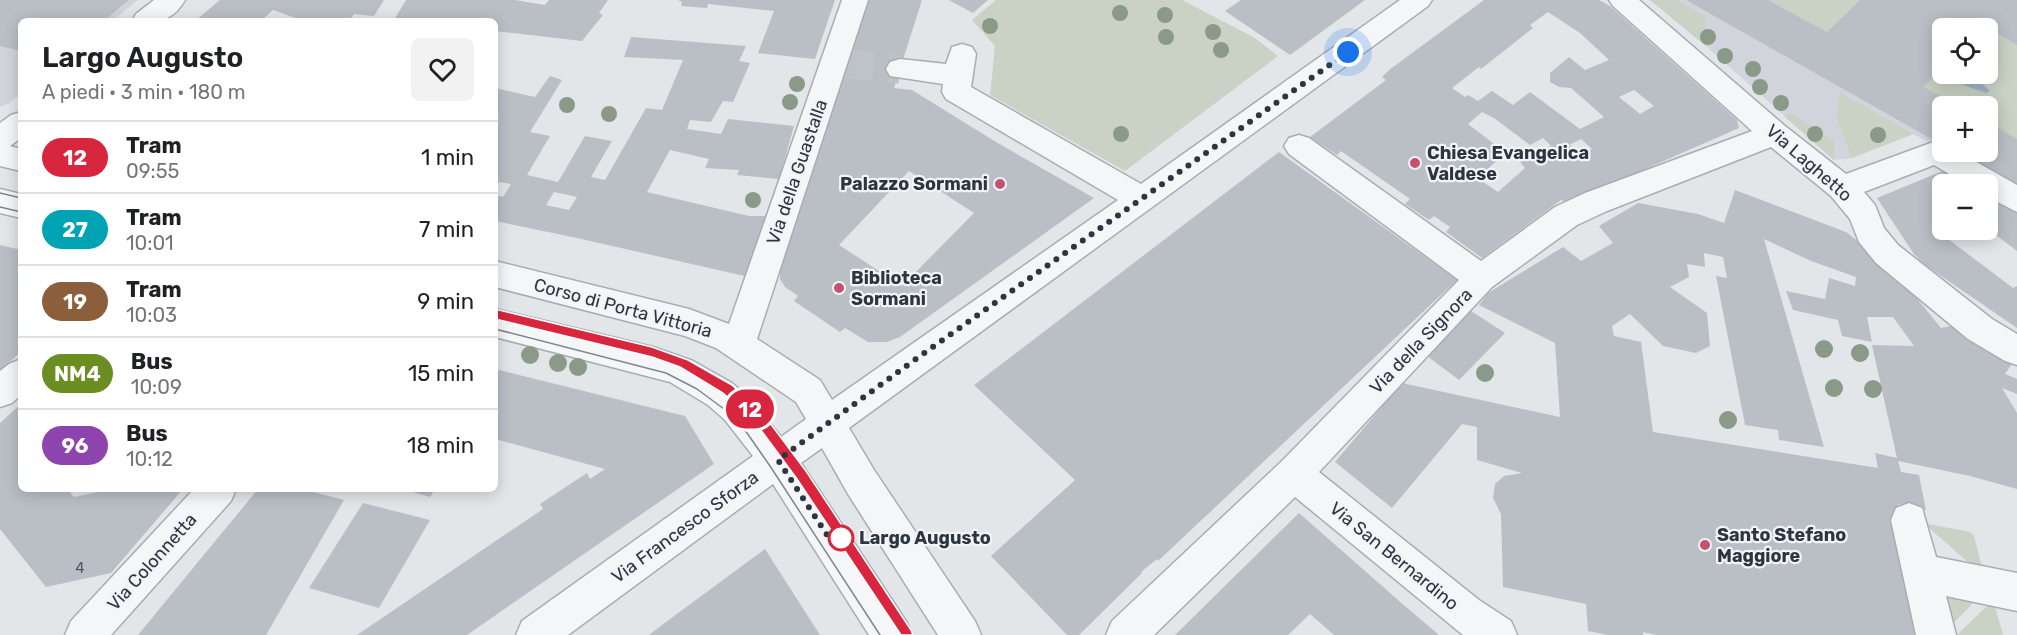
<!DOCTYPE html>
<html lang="it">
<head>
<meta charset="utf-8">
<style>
  body { margin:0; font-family:Rubik,sans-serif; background:#f2f2f2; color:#202124; height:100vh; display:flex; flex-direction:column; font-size:22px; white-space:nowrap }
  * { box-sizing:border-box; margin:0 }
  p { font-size:20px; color:#757577 }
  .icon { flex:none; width:33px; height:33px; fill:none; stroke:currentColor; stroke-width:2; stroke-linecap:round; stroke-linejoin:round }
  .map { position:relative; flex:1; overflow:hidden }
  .details { position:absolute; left:18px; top:18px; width:480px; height:474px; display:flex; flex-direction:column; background:#fff; border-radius:9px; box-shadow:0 3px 15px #0003 }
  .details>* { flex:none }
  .badge { padding:0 12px; border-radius:20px; font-size:21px; line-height:39px }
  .fabs { position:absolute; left:1932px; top:18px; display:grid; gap:12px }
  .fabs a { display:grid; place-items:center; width:66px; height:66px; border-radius:9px; background:#fff; box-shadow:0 3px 15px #0003; font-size:30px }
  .you { position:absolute; width:30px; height:30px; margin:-15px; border:4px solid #fff; border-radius:50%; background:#1a73e8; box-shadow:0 0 0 9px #1a73e833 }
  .map>.badge { position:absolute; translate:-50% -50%; box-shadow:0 0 0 3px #fff }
  .round { display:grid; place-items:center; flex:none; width:63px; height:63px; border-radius:9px; background:#f2f2f2 }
  .head { display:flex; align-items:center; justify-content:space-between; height:102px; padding:0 24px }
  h1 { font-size:28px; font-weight:600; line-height:45px }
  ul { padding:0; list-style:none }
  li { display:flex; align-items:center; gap:18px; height:72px; padding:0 24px; border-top:2px solid #e0e0e0 }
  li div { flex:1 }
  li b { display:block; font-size:22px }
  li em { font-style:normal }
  li .badge { min-width:66px; font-weight:700; text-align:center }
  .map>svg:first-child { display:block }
</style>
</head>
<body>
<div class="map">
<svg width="2017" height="635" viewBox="0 0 2017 635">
  <rect width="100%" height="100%" fill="#e2e6e9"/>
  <g fill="#d1d5db" fill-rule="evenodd">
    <path d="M0,0H138L112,21H21V94L8,104L0,107Z"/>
    <path d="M1650,0H2017V189L1947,152H1988V106H1942V149L1913,134L1852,158L1834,160L1707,47ZM1942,28H1988V74H1942Z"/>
  </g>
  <g fill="#c9d2c4">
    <path d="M996,0H1182L1255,38L1278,56L1125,171L990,95L995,46L972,20Z"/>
    <path d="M1650,0H1676L1705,16L1707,47Z"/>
    <path d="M1768,0H1860L1827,32Z"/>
    <path d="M1988,30L2017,45V139L1988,122V106H1959L1924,87L1942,68V74H1988Z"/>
    <path d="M1839,92L1913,134L1852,158L1837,118Z"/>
    <path d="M1790,113L1834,141V160L1784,116Z"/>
    <path d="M1928,524L1970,532L1974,536L1983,571L1977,570L1929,528Z"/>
    <path d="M1939,589L1976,600L1946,631Z"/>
    <path d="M1987,606L1995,607L2003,635H1957Z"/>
  </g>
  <path fill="#a1b6c6" d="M1957,74H1982L1984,76L1979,81L1990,91L1986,93L1966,86L1955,78Z"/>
  <g fill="#babfc6" fill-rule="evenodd">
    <path d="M0,0H129L106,19L101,18L96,21H21V51L0,46Z"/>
    <path d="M220,0H384L374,16L354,14L350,21H304L273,10L261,21H195Z"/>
    <path d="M406,0H515L545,5L549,0H608L599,13L603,15L582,41L495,31V21L394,20Z"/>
    <path d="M678,0H835L815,59L758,53L774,11L708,4L707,8L681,6L682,2Z"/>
    <path d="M866,0H922L894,88L912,90L996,142L1094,198L900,337L886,342H868L845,328L840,332L794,301L798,296L785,287L780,279V270ZM909,171L974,213L902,286L839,245Z"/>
    <path d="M949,0H988L973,13Z"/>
    <path d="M1241,0H1365L1290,55L1225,11Z"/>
    <path d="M1484,0H1599L1610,6L1737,120L1739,128L1618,181L1574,205L1561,200L1482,258L1446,232L1450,227L1434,216L1429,220L1405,204L1410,199L1341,151L1337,155L1310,137L1386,80L1382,77L1389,70ZM1548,12L1580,33L1609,60L1585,70L1569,57L1550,73V82L1559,87L1571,88L1604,117L1580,129L1530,92L1513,105L1492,91L1478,101L1468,95L1465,97L1452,88L1479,67L1481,69L1533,28L1530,25ZM1634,90L1654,106L1640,114L1619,97ZM1482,112L1494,118L1530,145L1543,138L1551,146L1520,162L1525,168L1498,192L1477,178L1506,153L1468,124ZM1581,139L1592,149L1582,154L1569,145Z"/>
    <path d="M1686,0H1768L1827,32L1860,0H2017V45L1988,28H1942V68L1924,87L1959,106H1942V145Z"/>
    <path d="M631,37L746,46L739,61L750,63L733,102L723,101L711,122L690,120L687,129L721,134L728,119L794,126L779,179L737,175L739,170L705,168L709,159L670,150L647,192L749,216H767L749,277L577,238L495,221V195L503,197L511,184L499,182L495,187V123L499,117H495V88L535,97L550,76L562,80L530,132L550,136L527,175L558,182L585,136L612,141L591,177L605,180L646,108L662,110L683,60L624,57ZM554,192L577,197L569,210L546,205Z"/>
    <path d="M1988,122L2017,139V187L1954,152H1988Z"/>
    <path d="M1279,152L1457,280L1158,561L1157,559L1141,572L1142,573L1079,635H1067L991,556L1075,480L974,385Z"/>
    <path d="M1952,167L1982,184H1942V230H1964L1948,239L2013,288L2017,286V328L1925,265L1914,254L1877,198Z"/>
    <path d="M1988,188L2017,205V251L1988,229Z"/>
    <path d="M1735,190L1846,232L1904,276L1915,296L1941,328L1951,326L2012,364L2005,374L2017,379V394L2002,388L2017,413V489L1970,476L1898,461L1901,472L1919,475L1926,510L1898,504L1930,635H1656L1643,632V635H1608L1588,631L1586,604L1503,587L1501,514L1493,498L1495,484L1504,476L1522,473L1477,460V427L1462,424L1392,508L1335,462L1402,383L1560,417L1555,343L1479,305L1488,293L1563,247L1581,261L1613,243L1599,226L1638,203L1698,214L1724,223ZM1764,239L1811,261L1856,277L1855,286L1829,278L1825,299L1786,291L1793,310L1838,320L1842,336L1872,342L1867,317H1893L1914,346L1872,345L1897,458L1875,453L1878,468L1653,432L1641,342L1614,336L1612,326L1630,314L1663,346L1696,353L1710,346L1707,313L1670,287L1689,277L1687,264L1705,267L1704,253L1723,257L1727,278L1716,276L1745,425L1778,430L1779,440L1824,447Z"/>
    <path d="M0,245L21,250V352L0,370Z"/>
    <path d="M1471,311L1505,333L1459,380L1427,356Z"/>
    <path d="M495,369L685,416L714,464L467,635H357L543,509L540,504L587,473L590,479L605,469L495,439Z"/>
    <path d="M21,404V489H67L74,497L113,489H183L111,573L46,587L0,529V423Z"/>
    <path d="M258,489H302L344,500L266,635H138Z"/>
    <path d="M402,489H435L430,497Z"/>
    <path d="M363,503L430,520L379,608L309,588Z"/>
    <path d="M1299,513L1406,607L1439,635H1334L1310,614L1288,635H1175Z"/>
    <path d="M765,549L820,635H649L662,625Z"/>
  </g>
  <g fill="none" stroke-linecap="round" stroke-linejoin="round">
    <path stroke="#bec3c7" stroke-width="29" stroke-dasharray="29 15" stroke-linecap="butt" d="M845,64L900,69"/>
    <g stroke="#a8adb3" stroke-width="3">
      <g id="minor">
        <path d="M154,0H185C171,24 157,21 132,21L136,14Z"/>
        <path d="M842,0H868L757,339L820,380L832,400L1118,200L946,99L942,92L943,84L890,76L886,69L890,62L900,59L946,64L952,47L962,44L972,47L976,54L971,87L1141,184L1400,0H1432L1428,6L849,428L874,470L975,621L981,635H938L848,494L822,448L801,463L906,621L912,635H869L773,484L568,635H516L522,621L753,456L725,420L708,405L670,382L495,337V309L653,347L693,361L732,383L749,398L781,437L806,419L796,402L716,348L685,336L495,287V261L689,309L729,324Z"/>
        <path d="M1609,0H1639L1785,126L1846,174L1936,141L1942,143V152H1959L2017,185V212L1988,197V184H1966L1934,165L1864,192L1875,205L1884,228L1898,245L1992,319L2017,334V365L2005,361L1968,339L1876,263L1859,242L1850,219L1831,196L1771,147L1607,211L1577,225L1492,287L1319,472L1479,600L1511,621L1517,635H1463L1295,497L1154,635H1106L1112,621L1281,462L1459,280L1289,154L1284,146L1289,138L1299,135L1309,138L1481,261L1555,207L1585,193L1752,131L1613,6Z"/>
        <path d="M21,112V138L10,146L21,149V171L0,166V123L11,115Z"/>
        <path d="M0,189L21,194V218L0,213Z"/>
        <path d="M21,359V395L12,403L0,407V371L9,364Z"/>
        <path d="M194,489H236L231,501L111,635H65L71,621Z"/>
        <path d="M1909,503L1922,508L1936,557L2017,573V611L1946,596L1956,635H1916L1891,520L1896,508Z"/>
      </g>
    </g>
    <use href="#minor" fill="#f5f6f8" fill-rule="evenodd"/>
    <g stroke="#7d8791" stroke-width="1.5">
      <path d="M0,193L21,198"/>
      <path d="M0,207L21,212"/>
      <path d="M495,314L652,352L700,371L727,389L762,422L802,475L906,635"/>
      <path d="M495,329L666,373L697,389L724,409L747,433L770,466L880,635"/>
    </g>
  </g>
  <g fill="#8b9989">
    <circle cx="1120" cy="13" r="8"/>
    <circle cx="1165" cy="15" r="8"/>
    <circle cx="990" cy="26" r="8"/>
    <circle cx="1213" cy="32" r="8"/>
    <circle cx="1166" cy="37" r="8"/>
    <circle cx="1708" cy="37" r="8"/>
    <circle cx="1221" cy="50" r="8"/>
    <circle cx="1725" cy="56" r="8"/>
    <circle cx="1753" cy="69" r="8"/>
    <circle cx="797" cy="84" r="8"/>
    <circle cx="1760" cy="87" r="8"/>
    <circle cx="790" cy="102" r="8"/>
    <circle cx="1781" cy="103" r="8"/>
    <circle cx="567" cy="105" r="8"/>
    <circle cx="609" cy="114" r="8"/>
    <circle cx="1121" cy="134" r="8"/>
    <circle cx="1815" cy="134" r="8"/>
    <circle cx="1878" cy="135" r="8"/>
    <circle cx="753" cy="200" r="8"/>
    <circle cx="1824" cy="349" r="9"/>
    <circle cx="1860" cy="353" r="9"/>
    <circle cx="530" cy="355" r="9"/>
    <circle cx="558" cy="363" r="9"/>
    <circle cx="578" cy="367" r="9"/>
    <circle cx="1485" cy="373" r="9"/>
    <circle cx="1834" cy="388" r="9"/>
    <circle cx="1873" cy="389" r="9"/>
    <circle cx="1728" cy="420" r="9"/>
  </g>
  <path fill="#d7263d" stroke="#fff" stroke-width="1.5" d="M495,309L652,347L688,360L732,385L767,419L806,471L911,630L913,635H901L797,479L758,426L723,393L680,367L652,357L491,318L489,314Z"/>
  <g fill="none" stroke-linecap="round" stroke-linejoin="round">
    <path stroke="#2c3540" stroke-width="6" stroke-dasharray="0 10.8" d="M841,538L833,544L778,460L909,364L1348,52"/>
  </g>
  <g fill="#c2546e" stroke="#f2f4f7" stroke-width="2">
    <circle cx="1415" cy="163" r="6"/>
    <circle cx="1000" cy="184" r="6"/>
    <circle cx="839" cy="288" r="6"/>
    <circle cx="1705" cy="545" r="6"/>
  </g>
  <circle fill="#fff" stroke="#d7263d" stroke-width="3" cx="841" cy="538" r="12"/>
  <g text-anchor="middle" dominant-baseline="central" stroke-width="4.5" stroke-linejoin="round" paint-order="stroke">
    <g font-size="15" fill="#505862">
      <text x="80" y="568">4</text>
    </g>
    <g font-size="18" font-weight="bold" fill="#2c3540" stroke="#f2f4f7" text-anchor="start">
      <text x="1427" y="153">Chiesa Evangelica<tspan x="1427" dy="21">Valdese</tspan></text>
      <text x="988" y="184" text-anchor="end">Palazzo Sormani</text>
      <text x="851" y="278">Biblioteca<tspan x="851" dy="21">Sormani</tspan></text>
      <text x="1717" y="535">Santo Stefano<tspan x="1717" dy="21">Maggiore</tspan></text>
    </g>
    <g font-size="18" fill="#2c3540" stroke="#f2f4f7">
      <text transform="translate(1809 163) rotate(41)">Via Laghetto</text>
      <text transform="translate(797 172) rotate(-71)">Via della Guastalla</text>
      <text transform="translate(623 308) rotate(15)">Corso di Porta Vittoria</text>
      <text transform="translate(1421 341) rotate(-46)">Via della Signora</text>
      <text transform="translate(685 527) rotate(-36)">Via Francesco Sforza</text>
      <text transform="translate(1394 556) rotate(39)">Via San Bernardino</text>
      <text transform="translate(152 562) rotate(-48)">Via Colonnetta</text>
    </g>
    <g font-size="18" font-weight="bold" fill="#2c3540" stroke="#f2f4f7" text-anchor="start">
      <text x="859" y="538">Largo Augusto</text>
    </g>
  </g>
</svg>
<div class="fabs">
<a><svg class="icon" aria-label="locate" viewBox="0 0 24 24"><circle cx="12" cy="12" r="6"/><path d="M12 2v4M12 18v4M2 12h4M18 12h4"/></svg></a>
<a>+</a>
<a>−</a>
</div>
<div class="you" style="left:1348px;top:52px"></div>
<b class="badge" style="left:750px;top:409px;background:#d7263d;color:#fff">12</b>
<section class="details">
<div class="head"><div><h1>Largo Augusto</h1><p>A piedi · 3 min · 180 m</p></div><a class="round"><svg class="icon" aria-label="heart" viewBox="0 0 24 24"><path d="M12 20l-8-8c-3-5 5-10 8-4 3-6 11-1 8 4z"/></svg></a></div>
<ul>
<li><span class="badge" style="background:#d7263d;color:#fff">12</span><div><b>Tram</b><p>09:55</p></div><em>1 min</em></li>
<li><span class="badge" style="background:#00a3b4;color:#fff">27</span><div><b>Tram</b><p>10:01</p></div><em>7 min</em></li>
<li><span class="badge" style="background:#8b5e3c;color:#fff">19</span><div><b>Tram</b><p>10:03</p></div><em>9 min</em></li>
<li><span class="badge" style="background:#6b8e23;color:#fff">NM4</span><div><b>Bus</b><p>10:09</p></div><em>15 min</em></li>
<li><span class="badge" style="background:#8e44ad;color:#fff">96</span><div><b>Bus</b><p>10:12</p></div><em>18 min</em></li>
</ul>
</section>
</div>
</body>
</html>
